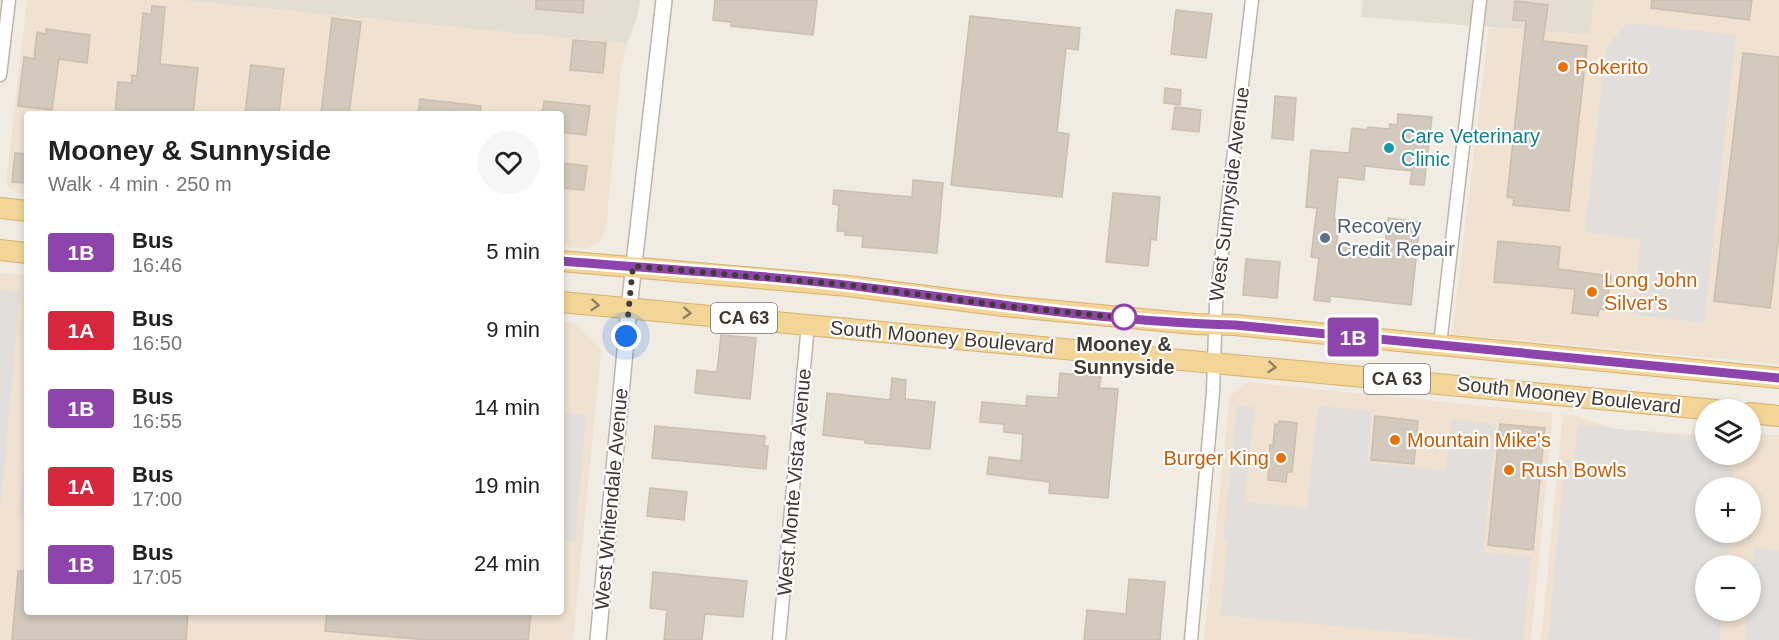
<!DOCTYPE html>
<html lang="en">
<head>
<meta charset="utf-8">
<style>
  body { margin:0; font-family:Arial,sans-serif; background:#f6f6f6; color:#222; height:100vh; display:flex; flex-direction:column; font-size:22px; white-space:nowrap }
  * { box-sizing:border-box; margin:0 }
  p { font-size:20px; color:#767676 }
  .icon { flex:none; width:33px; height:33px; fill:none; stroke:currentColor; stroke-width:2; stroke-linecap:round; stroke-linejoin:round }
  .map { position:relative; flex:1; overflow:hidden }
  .drawer { position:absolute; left:24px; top:111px; width:540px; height:504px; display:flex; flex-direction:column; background:#fff; border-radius:6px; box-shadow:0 3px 9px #0003 }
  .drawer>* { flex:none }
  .badge { padding:0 12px; border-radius:4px; font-size:21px; line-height:39px }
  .buttons { position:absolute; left:1695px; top:399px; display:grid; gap:12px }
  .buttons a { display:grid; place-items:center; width:66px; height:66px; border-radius:50%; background:#fff; box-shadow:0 3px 9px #0003; font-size:30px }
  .you { position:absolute; width:30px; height:30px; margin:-15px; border:4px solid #fff; border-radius:50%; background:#1a73e8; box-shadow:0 0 0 9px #1a73e833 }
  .map>.badge { position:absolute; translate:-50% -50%; box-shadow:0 0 0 3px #fff }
  .round { display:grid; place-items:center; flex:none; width:63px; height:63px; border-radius:32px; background:#f6f6f6 }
  .head { display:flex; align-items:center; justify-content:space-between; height:102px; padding:0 24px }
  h1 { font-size:28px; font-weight:600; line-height:45px }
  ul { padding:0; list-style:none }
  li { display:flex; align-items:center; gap:18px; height:78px; padding:0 24px }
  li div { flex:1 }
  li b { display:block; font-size:22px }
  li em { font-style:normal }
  li .badge { min-width:66px; font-weight:700; text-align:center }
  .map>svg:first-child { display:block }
</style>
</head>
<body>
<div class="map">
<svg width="1779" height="640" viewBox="0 0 1779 640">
  <rect width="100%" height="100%" fill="#f0ebe3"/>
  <g fill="#e3ddd2">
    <path d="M178,0H640L637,17L627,44Z"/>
    <path d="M1363,0H1594L1590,35L1361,17Z"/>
  </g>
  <g fill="#f0e1d0" fill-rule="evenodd">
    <path d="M27,0H178L627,44L621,69L606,228L602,238L595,245L584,249L561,246V114H27V194L17,193L9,187L6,182Z"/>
    <path d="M1594,0H1779V364L1452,334L1489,28L1590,35Z"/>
    <path d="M0,273L27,275V612H561V322L574,323L601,350L573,640H0Z"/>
    <path d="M1248,382L1553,413L1531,640H1204L1230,396Z"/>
    <path d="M1563,415L1575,416L1615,429L1705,435L1706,454H1750L1751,435H1779V640H1541ZM1706,488H1750V532H1706ZM1706,566H1750V610H1706Z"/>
  </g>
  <g fill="#e1dedb">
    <path d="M1628,23L1736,35L1704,323L1632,314L1641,239L1585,232L1606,47Z"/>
    <path d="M0,290L20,292L0,515Z"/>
    <path d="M1237,406L1255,407L1244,502L1307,508L1318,406L1372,411L1367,463L1446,470L1452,419L1496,424L1483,552L1531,557L1523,640H1485L1220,615L1228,539H1223Z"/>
    <path d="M561,413L586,415L575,543L561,541Z"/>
    <path d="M1578,425L1705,438L1706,454L1719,455V457L1734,469L1733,487L1706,488V532L1729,533L1726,565L1706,566V610L1722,611L1720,640H1548L1565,460L1574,461Z"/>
    <path d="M27,433V518H19Z"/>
    <path d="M1754,547L1779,550V640H1745L1748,611L1750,610Z"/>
  </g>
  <g fill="#d3c9bd" stroke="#cabeae" stroke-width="1.5">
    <path d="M536,0H584L583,13L536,9Z"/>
    <path d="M715,0H817L813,35L731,26V22L713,20Z"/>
    <path d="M1652,0H1752L1749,20L1651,8Z"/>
    <path d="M1515,1L1548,5L1543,41L1587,46L1569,211L1513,205L1514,198L1507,197L1526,21L1513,20Z"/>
    <path d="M152,6L165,7L160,64L198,68L193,114H115L118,82L132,83V75L137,76L143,13L151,14Z"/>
    <path d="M1176,10L1212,14L1206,58L1171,54Z"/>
    <path d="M970,16L1080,28L1078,50L1066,48L1057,132L1069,134L1062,197L951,185Z"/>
    <path d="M332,18L361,22L349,114H321Z"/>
    <path d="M46,29L90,35L87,63L59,59L52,110L18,106L24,57L34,59L37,32L46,34Z"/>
    <path d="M573,40L606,43L603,73L570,70Z"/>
    <path d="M1743,53L1779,57V234L1770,308L1714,301Z"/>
    <path d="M251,65L284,69L279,114H245Z"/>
    <path d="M1165,88L1181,90L1180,105L1164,103Z"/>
    <path d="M1275,96L1296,98L1293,140L1272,138Z"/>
    <path d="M420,99L481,106L480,114H418Z"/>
    <path d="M544,101L590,106L586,135L561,132V114H542Z"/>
    <path d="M1175,107L1201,110L1199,132L1172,129Z"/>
    <path d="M1398,114L1432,117L1424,185L1410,184L1412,171L1365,166L1364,180L1338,177L1334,219L1340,220L1336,247L1384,252L1388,218L1420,222L1411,305L1330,296V302L1314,300L1319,258L1311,257L1317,208L1306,207L1311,150L1349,153L1352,128L1367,130L1368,127L1389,129L1390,124L1397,125Z"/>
    <path d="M15,153L27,154V183L12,182Z"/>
    <path d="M561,163L587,166L584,190L561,188Z"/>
    <path d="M913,180L943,183L937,253L862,247L863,236L845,235V231H837L839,205L833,204L834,190L912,197Z"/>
    <path d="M1113,193L1160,197L1156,240L1151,239L1148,266L1106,262Z"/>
    <path d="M1498,241L1560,247L1558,269L1611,276L1606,310L1599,309L1598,316L1572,313L1575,289L1494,282Z"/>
    <path d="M1246,259L1280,262L1277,298L1243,295Z"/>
    <path d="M721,335L756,338L750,399L695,393L697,370L717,372Z"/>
    <path d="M1060,373L1101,377L1099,388L1118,389L1108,498L1049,493L1050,482L987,474L989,457L1021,461L1023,434L1004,432V424L980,422L982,402L1026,406L1027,396L1058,398Z"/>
    <path d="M892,378L906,380L905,399L935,402L930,449L865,443V440L823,435L827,393L890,400Z"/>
    <path d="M1375,416L1418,421L1414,464L1371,460Z"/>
    <path d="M1279,421L1297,423L1292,472H1287L1286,482L1268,480L1270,445L1273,446L1275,424L1278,425Z"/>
    <path d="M1500,424L1545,428L1533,550L1488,545Z"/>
    <path d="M655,426L765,436L764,446H768L766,469L652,458Z"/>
    <path d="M650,488L687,492L684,520L647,516Z"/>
    <path d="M18,571H27V612H188L186,640H12Z"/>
    <path d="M653,572L747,581L743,617L705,614L702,640H664L667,610L650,608Z"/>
    <path d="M1129,579L1165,582L1160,640H1084L1087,610L1126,614Z"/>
    <path d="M327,612H531L528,640H429L325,631Z"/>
  </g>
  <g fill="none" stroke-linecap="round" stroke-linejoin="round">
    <g stroke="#bdb5aa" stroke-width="15">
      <g id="minor">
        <path d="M0,75L9,0"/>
        <path d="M1440,344L1480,0"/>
        <path d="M779,640L808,324"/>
        <path d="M1191,640L1213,392L1216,303L1252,0"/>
      </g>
    </g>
    <g stroke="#bdb5aa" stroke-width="18">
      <path id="tertiary" d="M598,640L629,308L664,0"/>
    </g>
    <g stroke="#d6b16b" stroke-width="22">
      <g id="primary">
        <path d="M0,208L27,211"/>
        <path d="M0,250L27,253"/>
        <path d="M561,261L848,286L1004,306L1194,324L1235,325L1779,378"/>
        <path d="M561,302L1716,410"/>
        <path d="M1750,413L1779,416"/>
      </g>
    </g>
    <use href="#minor" stroke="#fff" stroke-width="12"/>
    <use href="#tertiary" stroke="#fff" stroke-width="15"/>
    <use href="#primary" stroke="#f3d598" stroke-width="20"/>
  </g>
  <defs><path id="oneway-chevron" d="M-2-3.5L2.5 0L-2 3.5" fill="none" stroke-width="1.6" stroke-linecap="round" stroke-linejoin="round" transform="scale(1.5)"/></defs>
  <g stroke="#918061">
    <use href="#oneway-chevron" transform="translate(595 305) rotate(5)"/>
    <use href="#oneway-chevron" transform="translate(687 313) rotate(5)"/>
    <use href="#oneway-chevron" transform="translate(1272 367) rotate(5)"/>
  </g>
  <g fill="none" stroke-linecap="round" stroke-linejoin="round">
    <g stroke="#fff" stroke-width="14">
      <path id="line" d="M561,261C667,270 773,275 878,289C997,304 1115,322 1235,325L1779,378"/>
    </g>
    <use href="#line" stroke="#8e44ad" stroke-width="9"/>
    <path stroke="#413b34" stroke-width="6" stroke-dasharray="0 10.8" d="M626,336L633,266L848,285L1004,306L1126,318L1124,317"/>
  </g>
  <g fill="#e8710a" stroke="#fff" stroke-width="2">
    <circle cx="1563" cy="67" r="6"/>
    <circle cx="1592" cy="292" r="6"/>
    <circle cx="1395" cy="440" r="6"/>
    <circle cx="1281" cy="458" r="6"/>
    <circle cx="1509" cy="470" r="6"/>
  </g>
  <circle fill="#0f9aa8" stroke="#fff" stroke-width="2" cx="1389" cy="148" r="6"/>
  <circle fill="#5c6f8a" stroke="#fff" stroke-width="2" cx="1325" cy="238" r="6"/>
  <circle fill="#fff" stroke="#8e44ad" stroke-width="3" cx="1124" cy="317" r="12"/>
  <g text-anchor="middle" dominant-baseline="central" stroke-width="4.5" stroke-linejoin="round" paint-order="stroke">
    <g fill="#fff" stroke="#7a7671" stroke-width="1.5">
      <rect x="711" y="303" width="66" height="30" rx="4.5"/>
      <rect x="1364" y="364" width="66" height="30" rx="4.5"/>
    </g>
    <g font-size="18" font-weight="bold" fill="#413b34">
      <text x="744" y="318">CA 63</text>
      <text x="1397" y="379">CA 63</text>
    </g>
    <g font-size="20" fill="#c56008" stroke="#fff" text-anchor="start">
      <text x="1575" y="67">Pokerito</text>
      <text x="1604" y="280">Long John<tspan x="1604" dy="23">Silver's</tspan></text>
      <text x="1407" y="440">Mountain Mike's</text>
      <text x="1269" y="458" text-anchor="end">Burger King</text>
      <text x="1521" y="470">Rush Bowls</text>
    </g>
    <g font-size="20" fill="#0d838f" stroke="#fff" text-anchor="start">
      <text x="1401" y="136">Care Veterinary<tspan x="1401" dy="23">Clinic</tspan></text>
    </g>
    <g font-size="20" fill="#413b34" stroke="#fff">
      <text transform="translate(1229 194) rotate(-83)">West Sunnyside Avenue</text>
      <text transform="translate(942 337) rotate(5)">South Mooney Boulevard</text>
      <text transform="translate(1569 395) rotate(6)">South Mooney Boulevard</text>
      <text transform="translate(794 482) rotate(-85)">West Monte Vista Avenue</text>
      <text transform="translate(611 499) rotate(-85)">West Whitendale Avenue</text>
    </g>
    <g font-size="20" fill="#4e5e75" stroke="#fff" text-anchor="start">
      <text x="1337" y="226">Recovery<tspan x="1337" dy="23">Credit Repair</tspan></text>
    </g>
    <g font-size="20" font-weight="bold" fill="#413b34" stroke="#fff">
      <text x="1124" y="344">Mooney &amp;<tspan x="1124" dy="23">Sunnyside</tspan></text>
    </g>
  </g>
</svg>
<div class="buttons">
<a><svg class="icon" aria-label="layers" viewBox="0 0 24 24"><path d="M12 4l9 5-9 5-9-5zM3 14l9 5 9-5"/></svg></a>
<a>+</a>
<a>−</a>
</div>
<div class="you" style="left:626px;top:336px"></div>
<b class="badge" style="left:1353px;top:337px;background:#8e44ad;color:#fff">1B</b>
<section class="drawer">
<div class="head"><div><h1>Mooney &amp; Sunnyside</h1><p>Walk · 4 min · 250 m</p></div><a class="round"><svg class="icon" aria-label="heart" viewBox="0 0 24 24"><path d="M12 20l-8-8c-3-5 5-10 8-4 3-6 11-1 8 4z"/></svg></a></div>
<ul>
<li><span class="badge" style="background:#8e44ad;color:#fff">1B</span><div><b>Bus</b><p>16:46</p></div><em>5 min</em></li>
<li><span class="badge" style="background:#d7263d;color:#fff">1A</span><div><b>Bus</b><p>16:50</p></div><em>9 min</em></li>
<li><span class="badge" style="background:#8e44ad;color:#fff">1B</span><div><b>Bus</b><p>16:55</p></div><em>14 min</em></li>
<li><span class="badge" style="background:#d7263d;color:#fff">1A</span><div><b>Bus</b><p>17:00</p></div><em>19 min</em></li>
<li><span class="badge" style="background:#8e44ad;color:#fff">1B</span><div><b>Bus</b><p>17:05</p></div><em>24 min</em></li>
</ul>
</section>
</div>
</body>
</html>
